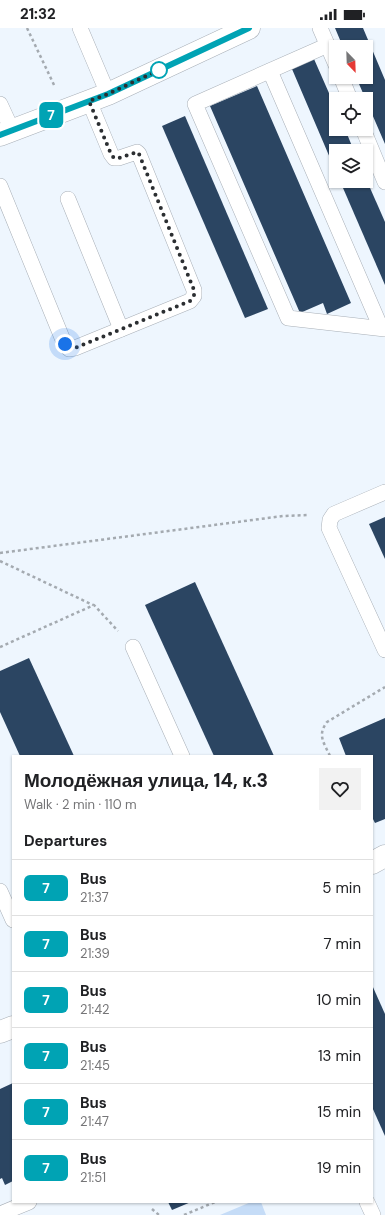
<!DOCTYPE html>
<html lang="en">
<head>
<meta charset="utf-8">
<style>
  body { margin:0; font-family:"DM Sans",sans-serif; background:#f2f2f2; color:#202124; height:100vh; display:flex; flex-direction:column; font-size:15px; white-space:nowrap }
  * { box-sizing:border-box; margin:0 }
  p { font-size:13px; color:#757577 }
  .icon { flex:none; width:22px; height:22px; fill:none; stroke:currentColor; stroke-width:2; stroke-linecap:round; stroke-linejoin:round }
  .map { position:relative; flex:1; overflow:hidden }
  .sheet { position:absolute; left:12px; top:727px; width:361px; height:448px; display:flex; flex-direction:column; background:#fff; border-radius:0px; box-shadow:0 1px 3px #0004 }
  .sheet>* { flex:none }
  .badge { padding:0 8px; border-radius:6px; font-size:14px; line-height:26px }
  .needle { width:26px; rotate:157deg }
  .tools { position:absolute; left:329px; top:12px; display:grid; gap:8px }
  .tools a { display:grid; place-items:center; width:44px; height:44px; border-radius:0px; background:#fff; box-shadow:0 1px 3px #0004; font-size:20px }
  .you { position:absolute; width:20px; height:20px; margin:-10px; border:3px solid #fff; border-radius:50%; background:#1a73e8; box-shadow:0 0 0 6px #1a73e833 }
  .map>.badge { position:absolute; translate:-50% -50%; box-shadow:0 0 0 2px #fff }
  h2 { padding:0 12px; font-size:15px; line-height:36px }
  .round { display:grid; place-items:center; flex:none; width:42px; height:42px; border-radius:0px; background:#f2f2f2 }
  .overview { display:flex; align-items:center; justify-content:space-between; height:68px; padding:0 12px }
  h1 { font-size:19px; font-weight:800; line-height:30px }
  ul { padding:0; list-style:none }
  li { display:flex; align-items:center; gap:12px; height:56px; padding:0 12px; border-top:1px solid #e0e0e0 }
  li div { flex:1 }
  li b { display:block; font-size:15px }
  li em { font-style:normal }
  li .badge { min-width:44px; font-weight:700; text-align:center }
  .status { display:flex; justify-content:space-between; align-items:center; height:28px; padding:0 20px; background:#fff; direction:ltr }
  .status svg { height:11px; fill:currentColor }
  .map>svg:first-child { display:block }
</style>
</head>
<body>
<div class="status"><b>21:32</b><svg viewBox="0 0 49 12"><path d="M0 12V9h3v3zM5 12V6h3v6zM10 12V3h3v9zM15 12V0h3v12zM26 1h20v11H26zM47 4h2v5h-2z"/></svg></div>
<div class="map">
<svg width="385" height="1187" viewBox="0 0 385 1187">
  <rect width="100%" height="100%" fill="#eef6fe"/>
  <path fill="#c5dcf7" d="M251,1174H261L266,1187H220Z"/>
  <g fill="#2b4562">
    <path d="M335,0H363L385,52V116L356,49H366V19H343Z"/>
    <path d="M314,31L336,81V101H345L354,123H336V144L292,41Z"/>
    <path d="M257,58L351,275L327,286L323,275L300,285L210,78Z"/>
    <path d="M185,88L268,281L245,290L162,98Z"/>
    <path d="M340,153H367L385,194V257Z"/>
    <path d="M385,489V531L369,496Z"/>
    <path d="M195,554L274,728H214L145,577Z"/>
    <path d="M29,630L74,728H20L0,684V643Z"/>
    <path d="M385,690V791L375,795L372,789V728H346L339,710Z"/>
    <path d="M372,957L385,986V1108L372,1079Z"/>
    <path d="M13,1055V1153L5,1157L2,1150L0,1151V1061Z"/>
    <path d="M168,1174H191L172,1182Z"/>
  </g>
  <g fill="none" stroke-linecap="round" stroke-linejoin="round">
    <g stroke="#a8afb7" stroke-width="16">
      <g id="service">
        <path d="M80,0L108,66"/>
        <path d="M320,0L336,37"/>
        <path d="M328,17L195,76L288,290L385,301"/>
        <path d="M270,43L381,300"/>
        <path d="M341,49L350,71"/>
        <path d="M0,76L12,102"/>
        <path d="M363,101L385,154"/>
        <path d="M0,158L65,317L69,321L75,320L190,273L194,268V262L139,126L137,124L119,130H114L111,126L89,73"/>
        <path d="M68,171L121,301"/>
        <path d="M385,464L334,486L330,492L329,500L385,622"/>
        <path d="M133,619L182,728"/>
        <path d="M0,863L13,892"/>
        <path d="M367,1174L373,1187"/>
        <path d="M0,1186L29,1174"/>
      </g>
    </g>
    <g stroke="#a8afb7" stroke-width="23">
      <g id="minor">
        <path d="M0,107L108,66L249,0"/>
        <path d="M372,835L385,828"/>
        <path d="M0,1004L13,999"/>
      </g>
    </g>
    <g stroke="#a4aab0" stroke-width="2.5" stroke-dasharray="3 3" stroke-linecap="butt">
      <path d="M27,0L55,59"/>
      <path d="M0,525L283,488L309,487"/>
      <path d="M0,533L93,577"/>
      <path d="M0,619L94,577L118,603"/>
      <path d="M330,728C324,715 317,707 327,694L385,659"/>
      <path d="M152,1181L159,1187"/>
      <path d="M184,1187L215,1174"/>
    </g>
    <use href="#service" stroke="#fff" stroke-width="15"/>
    <use href="#minor" stroke="#fff" stroke-width="22"/>
  </g>
  <g fill="none" stroke-linecap="round" stroke-linejoin="round">
    <g stroke="#fff" stroke-width="9">
      <path id="line" d="M0,107L108,66L249,0"/>
    </g>
    <use href="#line" stroke="#00a3b4" stroke-width="6"/>
    <path stroke="#2b2e31" stroke-width="4" stroke-dasharray="0 7.2" d="M65,316L69,321L75,320L190,273L194,268V262L139,126L137,124L119,130H114L111,126L89,73L108,66L159,42"/>
  </g>
  <circle fill="#fff" stroke="#00a3b4" stroke-width="2" cx="159" cy="42" r="8"/>
</svg>
<div class="tools">
<a><svg class="needle" viewBox="-14 -14 28 28"><path d="M0-13l5 13h-10z" fill="#e53935"/><path d="M0 13l5-13h-10z" fill="#757577"/></svg></a>
<a><svg class="icon" aria-label="locate" viewBox="0 0 24 24"><circle cx="12" cy="12" r="6"/><path d="M12 2v4M12 18v4M2 12h4M18 12h4"/></svg></a>
<a><svg class="icon" aria-label="layers" viewBox="0 0 24 24"><path d="M12 4l9 5-9 5-9-5zM3 14l9 5 9-5"/></svg></a>
</div>
<div class="you" style="left:65px;top:316px"></div>
<b class="badge" style="left:51px;top:87px;background:#00a3b4;color:#fff">7</b>
<section class="sheet">
<div class="overview"><div><h1>Молодёжная улица, 14, к.3</h1><p>Walk · 2 min · 110 m</p></div><a class="round"><svg class="icon" aria-label="heart" viewBox="0 0 24 24"><path d="M12 20l-8-8c-3-5 5-10 8-4 3-6 11-1 8 4z"/></svg></a></div>
<h2>Departures</h2>
<ul>
<li><span class="badge" style="background:#00a3b4;color:#fff">7</span><div><b>Bus</b><p>21:37</p></div><em>5 min</em></li>
<li><span class="badge" style="background:#00a3b4;color:#fff">7</span><div><b>Bus</b><p>21:39</p></div><em>7 min</em></li>
<li><span class="badge" style="background:#00a3b4;color:#fff">7</span><div><b>Bus</b><p>21:42</p></div><em>10 min</em></li>
<li><span class="badge" style="background:#00a3b4;color:#fff">7</span><div><b>Bus</b><p>21:45</p></div><em>13 min</em></li>
<li><span class="badge" style="background:#00a3b4;color:#fff">7</span><div><b>Bus</b><p>21:47</p></div><em>15 min</em></li>
<li><span class="badge" style="background:#00a3b4;color:#fff">7</span><div><b>Bus</b><p>21:51</p></div><em>19 min</em></li>
</ul>
</section>
</div>
</body>
</html>
